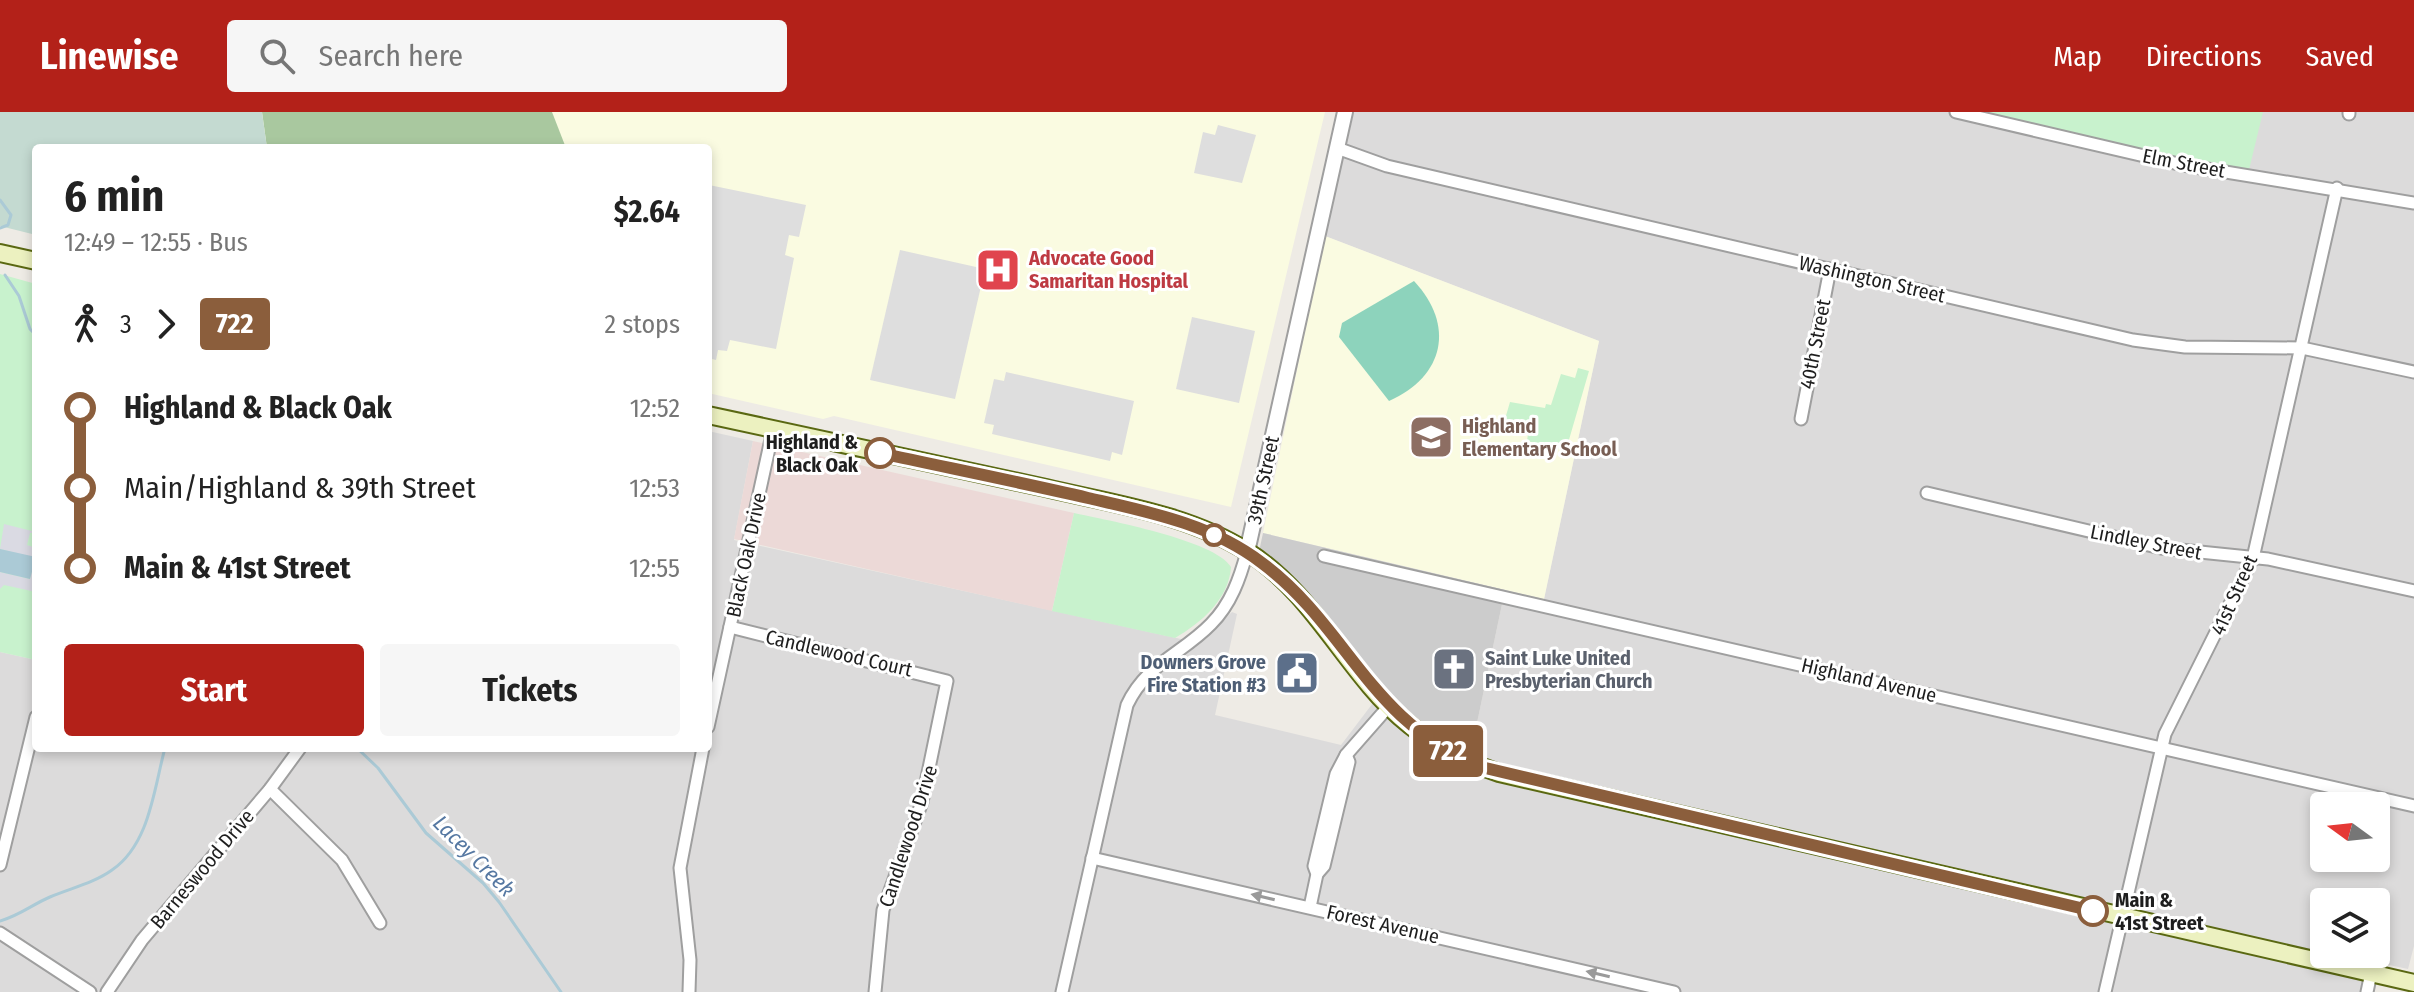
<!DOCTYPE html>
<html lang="en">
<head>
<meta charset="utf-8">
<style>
  body { margin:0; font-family:"Fira Sans Condensed",sans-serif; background:#f6f6f6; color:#222; height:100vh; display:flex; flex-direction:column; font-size:30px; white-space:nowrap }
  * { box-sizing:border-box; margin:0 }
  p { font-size:26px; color:#767676 }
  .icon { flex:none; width:44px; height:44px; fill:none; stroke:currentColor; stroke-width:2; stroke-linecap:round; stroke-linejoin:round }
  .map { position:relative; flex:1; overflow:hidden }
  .sheet { position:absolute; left:32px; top:32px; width:680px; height:608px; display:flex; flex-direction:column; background:#fff; border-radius:8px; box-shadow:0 4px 12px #0003 }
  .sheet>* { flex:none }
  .badge { padding:0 16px; border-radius:6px; font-size:28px; line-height:52px }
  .needle { width:52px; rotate:285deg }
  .buttons { position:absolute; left:2310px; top:680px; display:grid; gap:16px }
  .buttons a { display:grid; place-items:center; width:80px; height:80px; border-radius:8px; background:#fff; box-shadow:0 4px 12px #0003; font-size:40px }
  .map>.badge { position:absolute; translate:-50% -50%; box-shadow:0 0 0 4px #fff }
  .legs { display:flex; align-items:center; gap:12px; height:88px; padding:0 32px; font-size:26px }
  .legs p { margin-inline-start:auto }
  .headline { display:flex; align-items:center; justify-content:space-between; height:136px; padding:0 32px }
  h1 { font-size:44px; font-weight:700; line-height:60px }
  .button { display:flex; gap:16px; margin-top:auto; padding:16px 32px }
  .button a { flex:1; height:92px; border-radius:8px; background:#b32119; color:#fff; font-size:32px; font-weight:700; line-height:92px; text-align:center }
  .button a+a { background:#f6f6f6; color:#222 }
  ul { padding:0 32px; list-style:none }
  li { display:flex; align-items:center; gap:28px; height:80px; font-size:30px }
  li i { display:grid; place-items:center; width:12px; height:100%; margin:0 10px; background:currentColor }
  li i::after { content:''; width:20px; height:20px; margin:-10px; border:6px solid; border-radius:50%; background:#fff }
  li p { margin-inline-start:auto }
  li:first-child i { background:linear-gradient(#0000 50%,currentColor 0) }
  li:last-child i { background:linear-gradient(currentColor 50%,#0000 0) }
  header { display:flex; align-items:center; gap:48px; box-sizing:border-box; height:112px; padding:0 40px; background:#b32119; color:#fff }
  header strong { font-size:38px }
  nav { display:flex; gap:44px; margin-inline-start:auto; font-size:28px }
  .search { width:560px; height:72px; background:#f6f6f6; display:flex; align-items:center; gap:20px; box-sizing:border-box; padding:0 28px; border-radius:8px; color:#767676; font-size:30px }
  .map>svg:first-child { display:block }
</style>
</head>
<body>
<header>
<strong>Linewise</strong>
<div class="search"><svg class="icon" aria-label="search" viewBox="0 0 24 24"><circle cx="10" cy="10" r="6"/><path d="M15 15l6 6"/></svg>Search here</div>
<nav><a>Map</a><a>Directions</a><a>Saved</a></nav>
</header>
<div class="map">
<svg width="2414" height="880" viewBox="0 0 2414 880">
  <rect width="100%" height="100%" fill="#eeebe5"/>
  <path fill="#dcdbdb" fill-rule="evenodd" d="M1354,0H2414V834L2408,857L2375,850L2367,880H0V540L36,548V636H708V319L753,329L734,428L1199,531L1232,500L1237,502L1215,603L1341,633L1379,583L1469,649L1505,478L1544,487L1599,229L1325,124ZM2324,694H2376V746H2324ZM2324,790H2376V842H2324Z"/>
  <path fill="#ecd9d7" d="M753,329L1074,401L1052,499L734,427Z"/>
  <g fill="#fafbe1">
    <path d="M92,0H1325L1231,395L834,304L823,307L708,281V36H84Z"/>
    <path d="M1325,124L1599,229L1544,487L1263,421Z"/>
  </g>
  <path fill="#ccc" d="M1263,421L1505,478L1469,649L1417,618L1257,449Z"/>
  <path fill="#a9c89f" d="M262,0H552L566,36H267Z"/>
  <path fill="#c4dad1" d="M0,0H262L267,36H36V123L0,114Z"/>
  <g fill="#c8f2cd">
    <path d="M1982,0H2263L2248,62Z"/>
    <path d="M0,162L36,172V548L0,540Z"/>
    <path d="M1578,256L1589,259L1566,338L1527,329L1529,314L1505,307L1510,290L1545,296L1546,292L1551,293L1561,262L1575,266Z"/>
    <path d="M1074,401C1106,408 1215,428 1231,455C1229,487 1201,511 1175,526L1052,499Z"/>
  </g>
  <path fill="#8dd3bc" d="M1414,169C1455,213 1445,264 1389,289L1339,225L1342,211Z"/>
  <g fill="#dedede">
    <path d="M1218,13L1256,23L1242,71L1194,61L1203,20L1215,23Z"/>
    <path d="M709,73L806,93L799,125L789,123L785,143L794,146L776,237L730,228L727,239L718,238L716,248L708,246Z"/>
    <path d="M900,138L985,157L955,287L870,268Z"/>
    <path d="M1192,205L1255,219L1239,291L1176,277Z"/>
    <path d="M1006,260L1134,289L1122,343L1112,340L1110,349L992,322L994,313L984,311L994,267L1004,269Z"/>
  </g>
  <path fill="#dadae3" d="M4,412L36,420L30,421L27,433L36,436V480L4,473L0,477V460L30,467L35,446L0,437Z"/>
  <path fill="#abcad6" d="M0,437L36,445L30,467L0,460Z"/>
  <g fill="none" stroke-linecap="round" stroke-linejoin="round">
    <g stroke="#abcad6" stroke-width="3">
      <path d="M0,88L11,103L8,113L0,116"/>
      <path d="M5,163L19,184L30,217L36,223"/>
      <path d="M357,636L378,656L426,721L483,771L499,790L561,880"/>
      <path d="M0,809C19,804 33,792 50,785C71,776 94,771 112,758C150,732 154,676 165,636"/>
    </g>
    <g stroke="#9f9f9f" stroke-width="15">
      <g id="minor">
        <path d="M1956,0L2183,53L2414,91"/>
        <path d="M2349,2V0"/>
        <path d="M1337,36L1387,54L2133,228L2185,235L2302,236L2414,260"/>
        <path d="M1801,307L1830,157"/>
        <path d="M1927,381L2161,436L2268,447L2414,479"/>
        <path d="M1324,444L2414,694"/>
        <path d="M730,515L947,569L922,690L883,798L875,880"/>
        <path d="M708,615L773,318"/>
        <path d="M270,677L342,748L380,811"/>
        <path d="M1092,746L1674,880"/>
        <path d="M0,753L36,605"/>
        <path d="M1317,762L1324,754L1349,650L1346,643"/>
        <path d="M1310,795L1317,762L1314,754L1336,662L1346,643L1389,594"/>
        <path d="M0,821L90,880"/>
        <path d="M107,880L142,828L270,677L300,636"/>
        <path d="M689,880L690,848L680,756L703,636"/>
        <path d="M1062,880L1127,593C1146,552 1182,542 1211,512C1231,492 1240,466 1247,440"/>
        <path d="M2105,880L2165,622L2253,446L2337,76"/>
        <path d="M2367,880L2371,861"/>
      </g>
    </g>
    <g stroke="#9f9f9f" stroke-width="18">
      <path id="tertiary" d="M1247,440L1345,0"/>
    </g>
    <g stroke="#5a6812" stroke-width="20">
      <g id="secondary">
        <path d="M0,141L36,149"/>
        <path d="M708,303C821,328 934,351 1046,376C1114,392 1188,402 1248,440C1300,473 1331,528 1370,574C1404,615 1448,644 1499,661L2414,871"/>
      </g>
    </g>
    <use href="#minor" stroke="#fff" stroke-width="11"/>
    <use href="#tertiary" stroke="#fff" stroke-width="14"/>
    <use href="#secondary" stroke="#ecf1c0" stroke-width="16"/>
  </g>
  <defs><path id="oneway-solid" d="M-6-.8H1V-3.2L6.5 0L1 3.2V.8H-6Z" transform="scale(2)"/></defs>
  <g fill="#9a9a9a">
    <use href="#oneway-solid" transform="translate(1263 785) rotate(-167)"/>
    <use href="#oneway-solid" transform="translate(1598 862) rotate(-167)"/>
  </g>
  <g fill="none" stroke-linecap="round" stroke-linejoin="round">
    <g stroke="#fff" stroke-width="18">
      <path id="line-1" d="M880,341C949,356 1019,370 1088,386C1149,400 1211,412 1262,451C1348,515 1369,610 1481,655L2093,799"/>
    </g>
    <use href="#line-1" stroke="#8b5e3c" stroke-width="12"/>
  </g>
  <defs>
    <g id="hospital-square" transform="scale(2.3)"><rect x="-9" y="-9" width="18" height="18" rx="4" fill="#e0444e" stroke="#fff"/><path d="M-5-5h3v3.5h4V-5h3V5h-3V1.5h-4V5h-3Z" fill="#fff"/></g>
    <g id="school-square" transform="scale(2.3)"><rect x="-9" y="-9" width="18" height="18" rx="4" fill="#8d6e63" stroke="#fff"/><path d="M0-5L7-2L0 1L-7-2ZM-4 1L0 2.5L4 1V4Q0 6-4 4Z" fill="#fff"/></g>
    <g id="church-square" transform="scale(2.3)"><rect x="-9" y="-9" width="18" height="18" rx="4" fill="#6b7280" stroke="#fff"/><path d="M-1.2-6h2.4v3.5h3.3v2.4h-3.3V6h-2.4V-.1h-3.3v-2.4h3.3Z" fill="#fff"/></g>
    <g id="civic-square" transform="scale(2.3)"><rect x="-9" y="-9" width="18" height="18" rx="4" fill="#5c6f8a" stroke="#fff"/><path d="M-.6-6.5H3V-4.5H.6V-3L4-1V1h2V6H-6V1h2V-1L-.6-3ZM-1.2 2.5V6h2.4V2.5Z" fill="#fff"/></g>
  </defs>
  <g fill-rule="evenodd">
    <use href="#hospital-square" x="998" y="158"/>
    <use href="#school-square" x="1431" y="325"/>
    <use href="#church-square" x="1454" y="557"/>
    <use href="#civic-square" x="1297" y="561"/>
  </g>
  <g fill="#fff" stroke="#8b5e3c" stroke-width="4">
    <circle cx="880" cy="341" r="14"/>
    <circle cx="1214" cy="423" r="10"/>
    <circle cx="2093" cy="799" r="14"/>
  </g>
  <g text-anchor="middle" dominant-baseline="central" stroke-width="6" stroke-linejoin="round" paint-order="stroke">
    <g font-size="20" fill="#1e1e1e" stroke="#fff">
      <text transform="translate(2184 51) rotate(11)">Elm Street</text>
      <text transform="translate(1872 167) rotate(13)">Washington Street</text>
      <text transform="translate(1815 232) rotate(-79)">40th Street</text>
      <text transform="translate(1263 368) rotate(-78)">39th Street</text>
      <text transform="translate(2146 430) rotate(11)">Lindley Street</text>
      <text transform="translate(746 443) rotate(-78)">Black Oak Drive</text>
      <text transform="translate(2234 483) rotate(-66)">41st Street</text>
      <text transform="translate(839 541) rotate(13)">Candlewood Court</text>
      <text transform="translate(1869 568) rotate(13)">Highland Avenue</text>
      <text transform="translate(908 724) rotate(-72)">Candlewood Drive</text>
      <text transform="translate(202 757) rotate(-50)">Barneswood Drive</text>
      <text transform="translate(1383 812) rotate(13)">Forest Avenue</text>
    </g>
    <g font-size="20" font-weight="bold" fill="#be3a42" stroke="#fff" text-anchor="start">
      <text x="1029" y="146">Advocate Good<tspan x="1029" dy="23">Samaritan Hospital</tspan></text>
    </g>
    <g font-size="20" font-weight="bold" fill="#785e54" stroke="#fff" text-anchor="start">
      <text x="1462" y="314">Highland<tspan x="1462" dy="23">Elementary School</tspan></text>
    </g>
    <g font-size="20" font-weight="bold" fill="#1e1e1e" stroke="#fff" text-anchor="end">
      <text x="858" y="330">Highland &amp;<tspan x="858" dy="23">Black Oak</tspan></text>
      <text x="2115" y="788" text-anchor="start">Main &amp;<tspan x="2115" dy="23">41st Street</tspan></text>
    </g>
    <g font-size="20" font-weight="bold" fill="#5b616d" stroke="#fff" text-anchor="start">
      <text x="1485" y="546">Saint Luke United<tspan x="1485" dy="23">Presbyterian Church</tspan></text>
    </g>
    <g font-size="20" font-weight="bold" fill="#4e5e75" stroke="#fff" text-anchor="end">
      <text x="1266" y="550">Downers Grove<tspan x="1266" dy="23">Fire Station #3</tspan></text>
    </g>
    <g font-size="22" font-style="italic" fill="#5678a2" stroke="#fff">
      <text transform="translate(474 744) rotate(45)">Lacey Creek</text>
    </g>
  </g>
</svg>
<div class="buttons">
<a><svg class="needle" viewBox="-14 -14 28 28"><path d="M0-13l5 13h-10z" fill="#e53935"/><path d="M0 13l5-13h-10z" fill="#767676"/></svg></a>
<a><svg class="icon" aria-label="layers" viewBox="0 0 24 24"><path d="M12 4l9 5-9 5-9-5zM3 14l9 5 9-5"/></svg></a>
</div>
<b class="badge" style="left:1448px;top:639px;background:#8b5e3c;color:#fff">722</b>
<section class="sheet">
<div class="headline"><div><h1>6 min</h1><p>12:49 – 12:55 · Bus</p></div><b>$2.64</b></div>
<div class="legs"><svg class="icon" aria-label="walk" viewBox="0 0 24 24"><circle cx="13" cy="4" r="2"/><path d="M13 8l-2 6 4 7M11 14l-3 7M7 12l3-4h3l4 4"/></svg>3<svg class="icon" aria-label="forward" viewBox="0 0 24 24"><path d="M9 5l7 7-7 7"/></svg><b class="badge" style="background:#8b5e3c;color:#fff">722</b><p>2 stops</p></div>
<ul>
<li><i style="color:#8b5e3c"></i><b>Highland &amp; Black Oak</b><p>12:52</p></li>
<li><i style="color:#8b5e3c"></i><span>Main/Highland &amp; 39th Street</span><p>12:53</p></li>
<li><i style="color:#8b5e3c"></i><b>Main &amp; 41st Street</b><p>12:55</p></li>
</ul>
<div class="button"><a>Start</a><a>Tickets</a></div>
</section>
</div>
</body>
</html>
